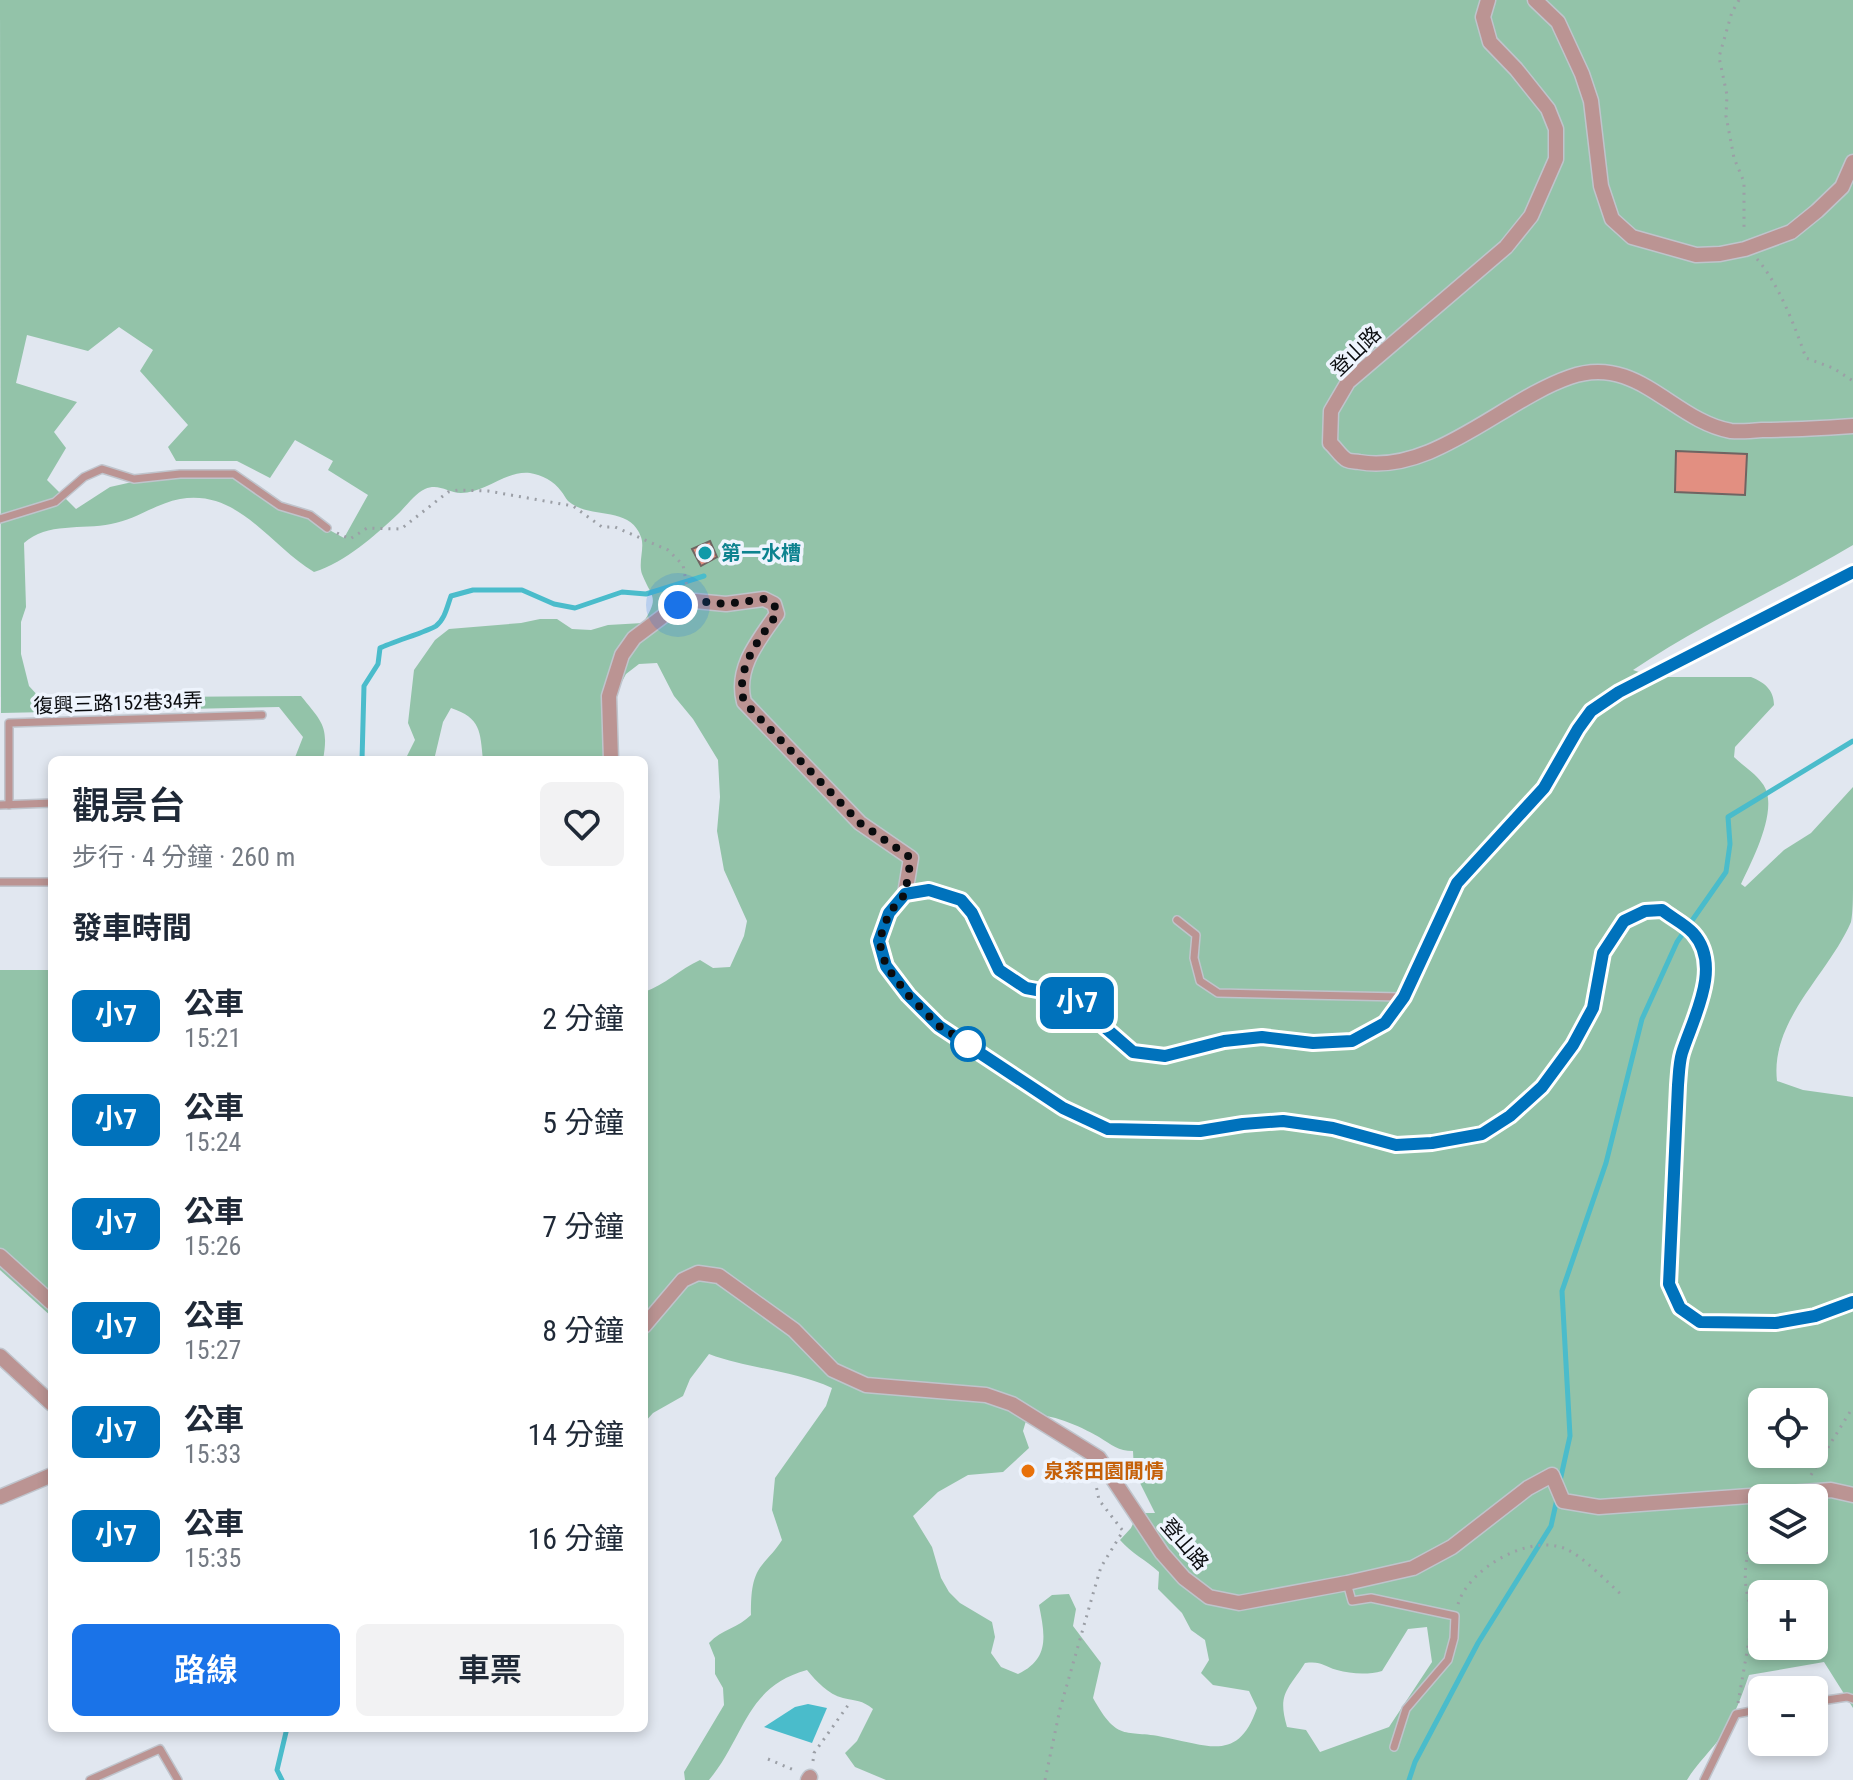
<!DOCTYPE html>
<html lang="zh-TW">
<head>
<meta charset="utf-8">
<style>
  body { margin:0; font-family:"Roboto Condensed","Noto Sans TC",sans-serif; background:#f2f2f3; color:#1f2937; height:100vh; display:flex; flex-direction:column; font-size:30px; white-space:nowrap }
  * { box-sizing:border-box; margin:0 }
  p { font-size:26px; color:#747a83 }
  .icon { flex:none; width:44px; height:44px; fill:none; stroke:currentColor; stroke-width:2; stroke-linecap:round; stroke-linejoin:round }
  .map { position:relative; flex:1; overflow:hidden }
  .side { position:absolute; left:48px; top:756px; width:600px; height:976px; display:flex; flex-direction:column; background:#fff; border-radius:12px; box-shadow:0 4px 12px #0003 }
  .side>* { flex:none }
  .badge { padding:0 16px; border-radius:12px; font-size:28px; line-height:52px }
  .tools { position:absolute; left:1748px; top:1388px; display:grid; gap:16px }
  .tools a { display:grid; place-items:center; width:80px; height:80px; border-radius:12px; background:#fff; box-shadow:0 4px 12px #0003; font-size:40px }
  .you { position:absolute; width:40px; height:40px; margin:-20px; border:6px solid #fff; border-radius:50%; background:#1a73e8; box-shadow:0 0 0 12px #1a73e833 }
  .map>.badge { position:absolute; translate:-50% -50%; box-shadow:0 0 0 4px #fff }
  h2 { padding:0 24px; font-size:30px; line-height:72px }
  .round { display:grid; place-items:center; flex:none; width:84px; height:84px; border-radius:12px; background:#f2f2f3 }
  .overview { display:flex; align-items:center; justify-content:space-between; height:136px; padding:0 24px }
  h1 { font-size:38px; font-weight:600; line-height:60px }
  .action { display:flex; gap:16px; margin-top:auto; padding:16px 24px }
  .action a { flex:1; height:92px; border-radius:12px; background:#1a73e8; color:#fff; font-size:32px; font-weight:600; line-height:92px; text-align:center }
  .action a+a { background:#f2f2f3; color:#1f2937 }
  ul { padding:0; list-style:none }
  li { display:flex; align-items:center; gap:24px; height:104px; padding:0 24px }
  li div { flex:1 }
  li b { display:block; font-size:30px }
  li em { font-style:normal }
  li .badge { min-width:88px; font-weight:700; text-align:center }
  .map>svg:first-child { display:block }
</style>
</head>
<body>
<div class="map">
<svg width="1853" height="1780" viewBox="0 0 1853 1780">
  <rect width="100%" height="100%" fill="#e1e7f0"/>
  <g fill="#93c3a9" fill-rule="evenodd">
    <path d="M0,0H1853V545C1781,588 1703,623 1633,670L1654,677H1751C1764,682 1774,690 1774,705L1735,747L1734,757C1743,766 1755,773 1762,783C1781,806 1752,861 1741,884L1745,887L1784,850L1811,833L1853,787C1853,820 1853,853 1853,886C1853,897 1853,912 1851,922C1828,975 1770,1020 1777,1081L1803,1090L1853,1097V1708L1824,1662L1749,1675C1742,1695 1735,1715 1723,1734C1712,1750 1697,1763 1687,1780H886L855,1767L845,1753L857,1741L873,1709C862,1700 856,1701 843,1698C828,1694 817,1682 807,1670C745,1687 745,1737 709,1780H685L684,1772L724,1705L723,1688L715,1674V1658L709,1643C722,1629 738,1628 751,1615C751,1598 751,1578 762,1565C769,1556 776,1550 782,1540L772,1510L775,1478L826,1406L832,1388C793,1370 749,1369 709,1354L690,1379L683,1396L653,1413L644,1423V992C665,985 680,969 700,960L713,968L730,967L744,936L747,921L724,870L717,831L720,797L718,760L693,719L674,696L657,663L639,664L626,674L609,706L617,760H483C480,731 481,718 451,708L443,722L434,760H405L415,740L408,723L414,670L435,640L449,629L521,623L540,619H557L572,629L591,630L608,625L643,623C660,596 652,599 642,574C638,562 645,548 641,537C630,505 589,520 568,501C565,498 564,494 561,491C554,481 542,475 530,473C507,470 485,493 461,493C448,493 439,483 425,489C416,493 406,506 398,514C374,536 346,562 314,572C269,545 239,489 180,499C157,503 135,520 111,524C82,530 47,522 24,543L26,607L21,622V654L29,686L40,698L301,696C322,722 329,726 323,760H294L303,737L279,707L1,713ZM119,327L153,350L140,371L188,425L168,447L176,461H237L270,478L295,440L333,461L328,470L368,495L344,538L234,478L159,476L110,487L76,509L47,480L66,448L54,432L77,402L16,383L27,335L88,351ZM1762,1402H1814V1454H1762ZM1028,1414C1052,1414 1078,1425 1099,1437C1112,1445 1118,1451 1133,1451L1134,1471L1155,1513H1138L1131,1528L1120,1540C1131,1553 1146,1560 1159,1572L1158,1589L1182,1613L1191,1630L1205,1640L1209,1660L1201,1673L1213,1685L1249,1691L1257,1708C1239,1760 1212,1747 1168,1738C1126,1728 1119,1745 1093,1698L1101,1663L1073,1626L1076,1609L1069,1594L1052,1595L1039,1605C1045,1635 1050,1659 1018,1674L1001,1667L991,1653L995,1637L992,1622L960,1603L949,1592L941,1578L932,1547L913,1516L938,1492L968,1475L1003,1472L1029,1448L1023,1431ZM1762,1498H1814V1550H1762ZM1762,1594H1814V1646H1762ZM1427,1627L1432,1662L1389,1727L1320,1752L1306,1730L1287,1727C1277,1693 1288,1690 1305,1663C1323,1661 1322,1666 1337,1670C1351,1674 1368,1675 1382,1671L1408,1629Z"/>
    <path d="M0,970H52V1317L0,1270Z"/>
  </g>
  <path fill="#4abccb" d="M808,1704L827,1708L812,1743L764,1727L795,1707Z"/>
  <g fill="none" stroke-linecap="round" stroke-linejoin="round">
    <g stroke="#4abccb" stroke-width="5">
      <path d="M362,760L364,686L378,664L380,648C392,642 429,631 436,626C445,619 447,607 451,596L473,590H522L554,604L575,608L622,592L646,594L704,576"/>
      <path d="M1560,1481L1570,1436L1562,1291L1606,1163L1642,1019L1677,942L1726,872L1730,844L1728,817L1853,741"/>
      <path d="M282,1780L277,1770L287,1728"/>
      <path d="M1409,1780L1415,1762L1478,1643L1551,1526L1557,1499"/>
    </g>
  </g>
  <g fill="#e28f81" stroke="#6f6462" stroke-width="2">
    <path d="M1676,451L1747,454L1745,495L1675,492Z"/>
    <path d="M710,541L717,557L701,566L692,549Z"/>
  </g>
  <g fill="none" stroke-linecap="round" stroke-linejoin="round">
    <g stroke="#bfc4cc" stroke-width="10">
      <g id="lane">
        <path d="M0,519L55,502L84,477L102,469L134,479L180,474H234L280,506L310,515L327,528"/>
        <path d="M0,805L52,803"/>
        <path d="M9,805V723L262,715"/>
        <path d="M0,882H52"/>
        <path d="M1177,920L1196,935L1194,958L1200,981L1218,993L1401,997"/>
        <path d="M1347,1583L1352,1601L1371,1598L1455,1616L1454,1638L1448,1660L1406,1709L1394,1747"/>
        <path d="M1814,1702L1847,1697L1853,1699"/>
        <path d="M90,1780L160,1749L178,1780"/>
        <path d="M1704,1780L1736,1714L1762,1709"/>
      </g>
    </g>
    <g stroke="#bfc4cc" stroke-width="17">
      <g id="street">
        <path d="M1488,0L1483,17L1490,42L1516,69L1548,109L1556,129V159L1531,216L1506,247L1348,382L1331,411L1330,443C1335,447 1341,457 1347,460C1351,462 1355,461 1359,462C1433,475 1503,400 1570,377C1637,353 1673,421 1731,431C1741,432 1752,431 1762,430C1792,430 1823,428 1853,426"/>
        <path d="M1535,0L1558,22L1582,74L1591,101L1601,186L1612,219L1632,237L1696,255L1720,254L1745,249L1791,232L1817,211L1842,187L1853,162"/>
        <path d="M1853,572L1619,692L1591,711L1578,729L1544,788L1457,883L1404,997L1385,1023L1352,1041L1313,1043L1262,1037L1224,1041L1165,1056L1133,1052L1069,996L1026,988L999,970L972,913L961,900L929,890L905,894L889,913L879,941L886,966L908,995L939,1026L1063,1108L1108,1129L1200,1131L1243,1124L1283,1121L1333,1128L1396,1145L1432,1143L1482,1134L1510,1116L1542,1087L1573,1045L1593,1008L1603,953L1624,921L1645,911L1662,910C1672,917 1685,924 1693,933C1723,966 1693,1018 1682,1053C1679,1063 1679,1074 1678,1085L1669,1284L1680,1308L1700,1322L1776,1323L1815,1316L1853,1302"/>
        <path d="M611,760L609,696L622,655L634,638L678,605L695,601L726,604L764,599L774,604L777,614C758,641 735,668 744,702L860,823L911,858L905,894"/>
        <path d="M0,1256L52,1303"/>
        <path d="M644,1326L683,1280L698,1273L719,1276L794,1330L833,1370L866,1385L986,1395L1012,1404L1099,1458L1162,1553L1184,1578L1209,1597L1239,1603L1347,1583L1413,1568L1452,1547L1528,1488L1552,1475L1563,1501L1599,1507L1831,1490L1853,1495"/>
        <path d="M0,1356L52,1404"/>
        <path d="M0,1497L52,1475"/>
        <path d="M808,1780L810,1777"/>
      </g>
    </g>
    <g stroke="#9b9fa6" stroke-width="3" stroke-dasharray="2 6" stroke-linecap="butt">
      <path d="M1739,0L1732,12L1719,57L1727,95L1726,116L1734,158L1744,182V232"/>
      <path d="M1757,259C1779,284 1795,327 1806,358L1833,368L1853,381"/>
      <path d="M337,533L350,539L367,528L401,529L448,492L458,490L488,491L573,506L602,527H615L668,550L683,565L687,587"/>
      <path d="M1811,1475L1853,1407"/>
      <path d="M1458,1604C1469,1568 1530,1533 1566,1549C1584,1557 1608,1583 1624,1597"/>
      <path d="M1738,1703L1754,1612C1740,1589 1743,1546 1762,1526"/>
      <path d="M768,1759L796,1771"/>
      <path d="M813,1761L814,1753L849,1704"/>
      <path d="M1045,1780L1060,1709L1095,1587L1101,1567L1123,1531L1099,1500L1096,1485"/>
    </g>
    <use href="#lane" stroke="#bb9493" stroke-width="7"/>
    <use href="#street" stroke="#bb9493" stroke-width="14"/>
  </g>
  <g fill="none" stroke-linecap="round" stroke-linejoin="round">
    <g stroke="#fff" stroke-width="18">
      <path id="line" d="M1853,572L1619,692L1591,711L1578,729L1544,788L1457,883L1404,997L1385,1023L1352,1041L1313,1043L1262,1037L1224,1041L1165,1056L1133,1052L1069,996L1026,988L999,970L972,913L961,900L929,890L905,894L889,913L879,941L886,966L908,995L939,1026L1063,1108L1108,1129L1200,1131L1243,1124L1283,1121L1333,1128L1396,1145L1432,1143L1482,1134L1510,1116L1542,1087L1573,1045L1593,1008L1603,953L1624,921L1645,911L1662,910C1672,918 1685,924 1693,933C1723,966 1693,1018 1682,1053C1679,1063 1679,1074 1678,1085L1669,1284L1680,1308L1700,1322L1776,1323L1815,1316L1853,1302"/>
    </g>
    <use href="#line" stroke="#0072bc" stroke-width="12"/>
    <path stroke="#0a0c0f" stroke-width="8" stroke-dasharray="0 14.4" d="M678,605L695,601L726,604L764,599L774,604L777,614C758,641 735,668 744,702L860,823L911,858L905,894L889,913L879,941L886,966L908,995L939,1026L971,1045L968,1044"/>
  </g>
  <circle fill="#0f9aa8" stroke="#eef4fd" stroke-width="3" cx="705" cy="553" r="8"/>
  <circle fill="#fff" stroke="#0072bc" stroke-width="4" cx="968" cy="1044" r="16"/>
  <circle fill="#e8710a" stroke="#eef4fd" stroke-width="3" cx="1028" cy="1471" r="8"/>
  <g text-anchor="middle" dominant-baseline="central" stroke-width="7" stroke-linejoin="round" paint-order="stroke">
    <g font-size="20" fill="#0a0c0f" stroke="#eef4fd">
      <text transform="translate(1356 351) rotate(-44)">登山路</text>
      <text transform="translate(118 703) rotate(-2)">復興三路152巷34弄</text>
      <text transform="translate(1185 1544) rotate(49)">登山路</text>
    </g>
    <g font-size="20" font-weight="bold" fill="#0d838f" stroke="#eef4fd" text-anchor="start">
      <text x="721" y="553">第一水槽</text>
    </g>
    <g font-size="20" font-weight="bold" fill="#c56008" stroke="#eef4fd" text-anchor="start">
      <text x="1044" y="1471">泉茶田園閒情</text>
    </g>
  </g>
</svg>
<div class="tools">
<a><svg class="icon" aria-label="locate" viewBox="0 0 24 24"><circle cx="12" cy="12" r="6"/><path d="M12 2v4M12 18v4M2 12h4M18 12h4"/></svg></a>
<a><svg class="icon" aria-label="layers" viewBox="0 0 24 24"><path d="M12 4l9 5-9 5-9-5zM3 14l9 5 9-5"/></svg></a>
<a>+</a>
<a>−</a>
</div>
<div class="you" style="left:678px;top:605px"></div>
<b class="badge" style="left:1077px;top:1003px;background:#0072bc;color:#fff">小7</b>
<section class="side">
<div class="overview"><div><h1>觀景台</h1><p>步行 · 4 分鐘 · 260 m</p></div><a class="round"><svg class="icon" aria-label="heart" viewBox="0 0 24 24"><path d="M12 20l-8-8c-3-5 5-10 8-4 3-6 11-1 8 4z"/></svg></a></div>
<h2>發車時間</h2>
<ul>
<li><span class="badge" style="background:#0072bc;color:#fff">小7</span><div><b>公車</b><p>15:21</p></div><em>2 分鐘</em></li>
<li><span class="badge" style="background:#0072bc;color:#fff">小7</span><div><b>公車</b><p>15:24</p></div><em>5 分鐘</em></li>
<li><span class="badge" style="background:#0072bc;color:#fff">小7</span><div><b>公車</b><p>15:26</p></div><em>7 分鐘</em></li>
<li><span class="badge" style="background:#0072bc;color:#fff">小7</span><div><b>公車</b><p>15:27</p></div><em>8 分鐘</em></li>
<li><span class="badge" style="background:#0072bc;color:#fff">小7</span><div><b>公車</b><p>15:33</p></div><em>14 分鐘</em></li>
<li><span class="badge" style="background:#0072bc;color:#fff">小7</span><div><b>公車</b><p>15:35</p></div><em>16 分鐘</em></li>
</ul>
<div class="action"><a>路線</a><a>車票</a></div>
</section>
</div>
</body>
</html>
